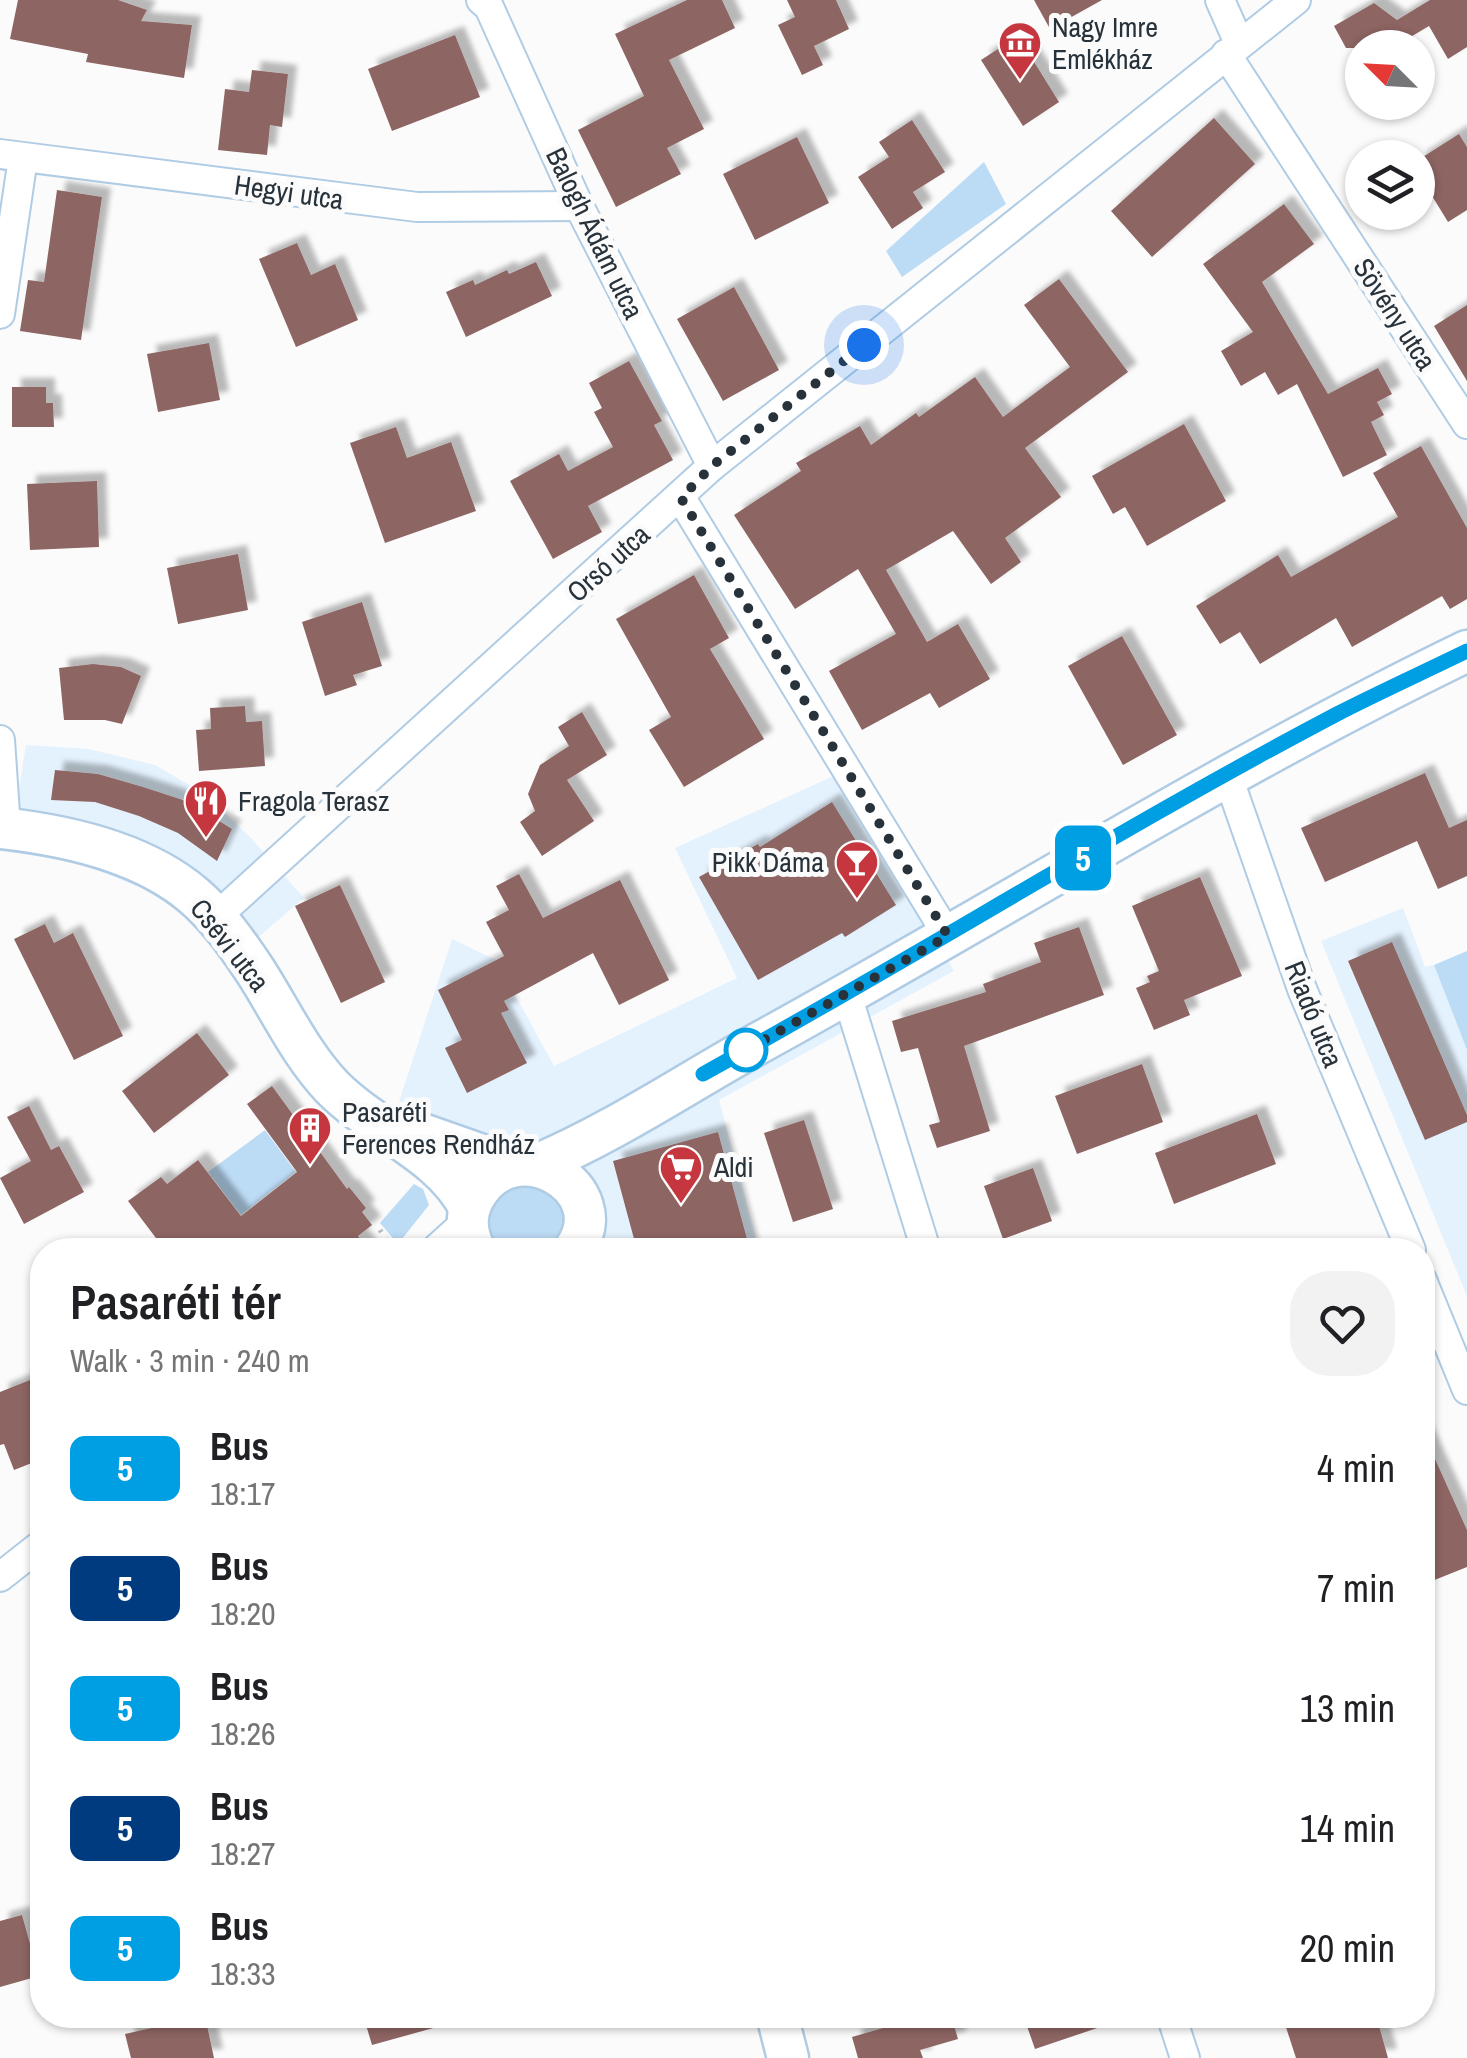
<!DOCTYPE html>
<html lang="en">
<head>
<meta charset="utf-8">
<style>
  body { margin:0; font-family:"Archivo Narrow",sans-serif; background:#f2f2f2; color:#202124; height:100vh; display:flex; flex-direction:column; font-size:38px; white-space:nowrap }
  * { box-sizing:border-box; margin:0 }
  p { font-size:32px; color:#757577 }
  .icon { flex:none; width:55px; height:55px; fill:none; stroke:currentColor; stroke-width:2; stroke-linecap:round; stroke-linejoin:round }
  .map { position:relative; flex:1; overflow:hidden }
  .side { position:absolute; left:30px; top:1238px; width:1405px; height:790px; display:flex; flex-direction:column; background:#fff; border-radius:40px; box-shadow:0 2px 8px #0004 }
  .side>* { flex:none }
  .badge { padding:0 20px; border-radius:15px; font-size:35px; line-height:65px }
  .needle { width:65px; rotate:294deg }
  .fabs { position:absolute; left:1345px; top:30px; display:grid; gap:20px }
  .fabs a { display:grid; place-items:center; width:90px; height:90px; border-radius:50%; background:#fff; box-shadow:0 2px 8px #0004; font-size:50px }
  .you { position:absolute; width:50px; height:50px; margin:-25px; border:8px solid #fff; border-radius:50%; background:#1a73e8; box-shadow:0 0 0 15px #1a73e833 }
  .map>.badge { position:absolute; translate:-50% -50%; box-shadow:0 0 0 5px #fff }
  .round { display:grid; place-items:center; flex:none; width:105px; height:105px; border-radius:40px; background:#f2f2f2 }
  .headline { display:flex; align-items:center; justify-content:space-between; height:170px; padding:0 40px }
  h1 { font-size:48px; font-weight:600; line-height:75px }
  ul { padding:0; list-style:none }
  li { display:flex; align-items:center; gap:30px; height:120px; padding:0 40px }
  li div { flex:1 }
  li b { display:block; font-size:38px }
  li em { font-style:normal }
  li .badge { min-width:110px; font-weight:700; text-align:center }
  .map>svg:first-child { display:block }
</style>
</head>
<body>
<div class="map">
<svg width="1467" height="2058" viewBox="0 0 1467 2058">
  <defs>
    <filter id="shadow"><feDropShadow dx="9" dy="-9" stdDeviation="2.5" flood-color="#0004"/></filter>
  </defs>
  <rect width="100%" height="100%" fill="#fbfbfb"/>
  <g fill="#e4f2fe">
    <path d="M26,745L89,749L155,765L205,794L251,838L304,898L229,962L188,917L142,888L77,862L9,852Z"/>
    <path d="M838,774L954,971L719,1100L759,1250H600L572,1133L532,1149L476,1147L441,1133L397,1108L452,939L496,960L554,1066L737,978L675,848Z"/>
    <path d="M1403,908L1425,967L1434,965L1467,1050V1296L1321,941Z"/>
  </g>
  <g fill="#bcdbf5">
    <path d="M984,162L1006,204L902,277L886,251Z"/>
    <path d="M1467,951V1050L1434,965Z"/>
    <path d="M265,1130L296,1172L241,1215L208,1172Z"/>
    <path d="M521,1180L557,1194L567,1218L556,1250H493C482,1205 482,1205 521,1180Z"/>
    <path d="M414,1184L423,1189L429,1205L398,1244L380,1223Z"/>
  </g>
  <g fill="#8d6563" filter="url(#shadow)">
    <path d="M18,0H118L147,10L141,21L192,25L184,78L86,62L88,54L10,39Z"/>
    <path d="M687,0H722L735,28L669,60L704,129L667,148L681,174L616,207L578,130L644,96L615,34Z"/>
    <path d="M787,0H836L849,29L814,46L823,65L802,75L778,25L795,17Z"/>
    <path d="M1034,0H1102L1050,29Z"/>
    <path d="M1430,0H1467V47L1448,59L1429,26L1392,48H1346L1334,26L1374,3L1397,20Z"/>
    <path d="M455,35L480,97L392,131L368,69Z"/>
    <path d="M1018,36L1059,102L1023,126L981,60Z"/>
    <path d="M252,70L288,74L282,127L270,125L267,155L218,150L225,89L249,92Z"/>
    <path d="M1214,118L1255,164L1152,257L1111,211Z"/>
    <path d="M912,120L945,172L913,192L923,208L892,229L858,177L889,157L879,142Z"/>
    <path d="M1459,134L1467,147V210L1448,222L1429,191L1418,198V160Z"/>
    <path d="M797,137L829,203L755,240L723,174Z"/>
    <path d="M57,190L102,197L81,340L20,331L28,280L44,282Z"/>
    <path d="M1284,204L1314,244L1262,282L1328,394L1378,368L1392,394L1377,402L1384,415L1371,422L1387,455L1343,477L1297,384L1278,395L1265,372L1241,386L1221,351L1253,332L1203,264Z"/>
    <path d="M297,243L311,275L335,264L358,320L296,347L259,259Z"/>
    <path d="M536,262L552,296L466,337L446,292L473,280L475,285L507,270L509,274Z"/>
    <path d="M1059,279L1128,372L1025,448L1061,497L1005,538L1021,562L991,584L953,531L886,570L927,642L958,624L990,679L939,708L930,693L862,730L829,671L896,634L858,569L795,609L734,515L801,471L796,463L860,426L871,445L916,413L919,417L975,377L1003,417L1070,367L1024,305Z"/>
    <path d="M734,287L779,370L723,401L677,319Z"/>
    <path d="M1467,305V381L1434,326Z"/>
    <path d="M209,343L220,400L158,412L147,354Z"/>
    <path d="M629,361L662,421L654,425L673,460L588,506L602,532L553,559L510,481L559,454L568,471L613,447L594,412L602,408L589,383Z"/>
    <path d="M12,387H46V403H53L54,427H12Z"/>
    <path d="M1184,424L1226,501L1147,546L1125,507L1113,514L1092,476Z"/>
    <path d="M396,427L407,458L451,442L476,511L385,543L350,443Z"/>
    <path d="M1421,446L1467,528V599L1450,609L1442,596L1352,647L1336,618L1260,664L1240,632L1220,644L1196,606L1278,555L1291,577L1398,517L1373,473Z"/>
    <path d="M97,481L99,547L30,550L27,484Z"/>
    <path d="M238,554L248,610L178,624L167,568Z"/>
    <path d="M694,575L729,638L710,649L764,739L684,787L649,730L671,717L616,619Z"/>
    <path d="M362,602L382,666L353,675L357,685L325,696L302,622Z"/>
    <path d="M1122,636L1177,735L1123,765L1068,666Z"/>
    <path d="M93,664L121,667L141,676L122,724L105,720H64L59,668Z"/>
    <path d="M245,706L246,722L262,721L265,766L199,771L196,730L211,729L210,708Z"/>
    <path d="M582,712L607,755L567,780L594,821L542,856L520,822L535,811L528,794L540,765L569,746L558,727Z"/>
    <path d="M55,770L98,774L143,787L189,802L232,829L217,861L178,833L139,816L95,802L51,800Z"/>
    <path d="M1425,773L1449,828L1467,820V876L1438,889L1417,841L1325,882L1301,828Z"/>
    <path d="M832,802L896,905L845,937L842,933L758,980L699,877L758,844L760,847Z"/>
    <path d="M519,874L543,918L620,880L669,980L619,1005L593,953L504,1001L509,1010L501,1013L527,1063L467,1093L445,1048L462,1040L438,990L504,956L486,922L509,910L496,886Z"/>
    <path d="M1200,877L1242,976L1184,1000L1190,1015L1154,1030L1136,988L1150,982L1147,976L1159,971L1132,906Z"/>
    <path d="M340,885L385,982L341,1003L295,906Z"/>
    <path d="M45,924L54,943L73,933L123,1036L74,1060L14,939Z"/>
    <path d="M1079,927L1104,995L964,1046L990,1131L937,1148L929,1125L940,1122L918,1048L901,1052L892,1021L986,992L983,984L1041,962L1034,943Z"/>
    <path d="M1392,942L1467,1115V1122L1425,1140L1348,961Z"/>
    <path d="M197,1033L229,1075L154,1133L122,1091Z"/>
    <path d="M1142,1064L1163,1122L1077,1154L1055,1096Z"/>
    <path d="M272,1086L347,1189L349,1187L366,1208L362,1212L372,1225L358,1236L369,1250H165L128,1201L161,1177L167,1184L198,1160L241,1216L297,1172L247,1104Z"/>
    <path d="M29,1106L51,1150L59,1146L84,1192L24,1224L0,1178L31,1161L7,1117Z"/>
    <path d="M1257,1114L1276,1164L1174,1204L1155,1153Z"/>
    <path d="M804,1120L833,1209L793,1222L764,1133Z"/>
    <path d="M718,1132L750,1250H637L613,1161Z"/>
    <path d="M1033,1168L1052,1221L1003,1239L984,1186Z"/>
    <path d="M35,1378L42,1397V1459L14,1470L4,1444L0,1445V1392Z"/>
    <path d="M1422,1430L1467,1530V1567L1422,1585Z"/>
    <path d="M22,1915L39,1976L0,1987V1921Z"/>
    <path d="M363,2015H454L455,2022L372,2045Z"/>
    <path d="M928,2015H951L958,2039L920,2050L923,2058H858L852,2037Z"/>
    <path d="M1023,2015H1123L1124,2019L1035,2049Z"/>
    <path d="M1282,2015H1376L1388,2058H1296Z"/>
    <path d="M205,2016L214,2058H131L125,2034Z"/>
  </g>
  <g fill="none" stroke-linecap="round" stroke-linejoin="round">
    <g stroke="#b0cce4" stroke-width="32">
      <g id="street">
        <path d="M481,0L489,7L579,206L712,466"/>
        <path d="M1220,0L1239,43"/>
        <path d="M1226,54L1467,424"/>
        <path d="M0,154L417,207L579,206"/>
        <path d="M0,314L23,158"/>
        <path d="M681,498L948,936"/>
        <path d="M0,740L6,828"/>
        <path d="M1227,774L1302,989L1411,1250"/>
        <path d="M216,917L712,466L1296,0"/>
        <path d="M847,995L926,1250"/>
        <path d="M435,1250L467,1221"/>
        <path d="M1422,1280L1467,1390"/>
        <path d="M0,1577L42,1544"/>
        <path d="M1171,2015L1185,2058"/>
      </g>
    </g>
    <g stroke="#b0cce4" stroke-width="45">
      <g id="secondary">
        <path d="M0,828C65,835 142,852 193,895C218,916 238,945 256,972C281,1011 300,1053 332,1087C374,1130 442,1153 469,1207"/>
        <path d="M408,1129L513,1166"/>
        <path d="M534,1166C613,1133 685,1084 759,1043C996,913 1223,769 1467,651"/>
        <path d="M475,1250C466,1233 465,1215 474,1198C512,1126 619,1188 574,1250"/>
        <path d="M777,2015L788,2058"/>
      </g>
    </g>
    <path stroke="#b8bcbf" stroke-width="5" stroke-dasharray="2.5 8" stroke-linecap="butt" d="M380,1230L393,1250"/>
    <use href="#street" stroke="#fff" stroke-width="28"/>
    <use href="#secondary" stroke="#fff" stroke-width="40"/>
  </g>
  <g fill="none" stroke-linecap="round" stroke-linejoin="round">
    <g stroke="#fff" stroke-width="22">
      <path id="line" d="M703,1074C916,957 1122,827 1337,714C1380,692 1424,672 1467,651"/>
    </g>
    <use href="#line" stroke="#009ee3" stroke-width="15"/>
    <path stroke="#27323b" stroke-width="10" stroke-dasharray="0 18" d="M746,1050L732,1058L948,936L681,498L712,466L864,345"/>
  </g>
  <defs>
    <g id="museum-pin" transform="scale(2.25)"><path d="M0 17L-7.5 6A9.5 9.5 0 1 1 7.5 6Z" fill="#c5363f" stroke="#fbfbfb"/><path d="M0-6L6-3V-2H-6V-3ZM-5-1h2V3h-2ZM-1-1h2V3h-2ZM3-1h2V3H3ZM-6 4H6V6H-6Z" fill="#fff"/></g>
    <g id="restaurant-pin" transform="scale(2.25)"><path d="M0 17L-7.5 6A9.5 9.5 0 1 1 7.5 6Z" fill="#c5363f" stroke="#fbfbfb"/><path d="M-5-6h1v4h1v-4h1v4h1v-4h1v5L-1.5 .5V6h-2V.5L-5-1ZM5-6V6H3V1.5H1.5Q1.5-4 5-6Z" fill="#fff"/></g>
    <g id="bar-pin" transform="scale(2.25)"><path d="M0 17L-7.5 6A9.5 9.5 0 1 1 7.5 6Z" fill="#c5363f" stroke="#fbfbfb"/><path d="M-6-5H6L.8 .8V4.5H3.5V6h-7V4.5H-.8V.8Z" fill="#fff"/></g>
    <g id="building-pin" transform="scale(2.25)"><path d="M0 17L-7.5 6A9.5 9.5 0 1 1 7.5 6Z" fill="#c5363f" stroke="#fbfbfb"/><path d="M-4-6H4V6H1V3H-1V6H-4ZM-2.5-4.3h1.7v1.8h-1.7ZM.8-4.3h1.7v1.8H.8ZM-2.5-1h1.7V.8h-1.7ZM.8-1h1.7V.8H.8Z" fill="#fff"/></g>
    <g id="supermarket-pin" transform="scale(2.25)"><path d="M0 17L-7.5 6A9.5 9.5 0 1 1 7.5 6Z" fill="#c5363f" stroke="#fbfbfb"/><path d="M-6-5.5h2.5l.6 2H6L4.5 2H-2.5L-4.4-4H-6ZM-1.5 3.2a1.3 1.3 0 1 0 .1 0ZM3 3.2a1.3 1.3 0 1 0 .1 0Z" fill="#fff"/></g>
  </defs>
  <g fill-rule="evenodd">
    <use href="#museum-pin" x="1020" y="43"/>
    <use href="#restaurant-pin" x="206" y="801"/>
    <use href="#bar-pin" x="857" y="862"/>
    <use href="#building-pin" x="310" y="1128"/>
    <use href="#supermarket-pin" x="681" y="1167"/>
  </g>
  <circle fill="#fff" stroke="#009ee3" stroke-width="5" cx="746" cy="1050" r="20"/>
  <g text-anchor="middle" dominant-baseline="central" stroke-width="10" stroke-linejoin="round" paint-order="stroke">
    <g font-size="28" fill="#27323b" stroke="#fbfbfb" text-anchor="start">
      <text x="1052" y="27">Nagy Imre<tspan x="1052" dy="32">Emlékház</tspan></text>
      <text x="238" y="801">Fragola Terasz</text>
      <text x="824" y="862" text-anchor="end">Pikk Dáma</text>
      <text x="342" y="1112">Pasaréti<tspan x="342" dy="32">Ferences Rendház</tspan></text>
      <text x="714" y="1167">Aldi</text>
    </g>
    <g font-size="28" fill="#27323b" stroke="#fbfbfb">
      <text transform="translate(289 192) rotate(8)">Hegyi utca</text>
      <text transform="translate(595 233) rotate(64)">Balogh Ádám utca</text>
      <text transform="translate(1395 314) rotate(57)">Sövény utca</text>
      <text transform="translate(608 563) rotate(-42)">Orsó utca</text>
      <text transform="translate(230 945) rotate(52)">Csévi utca</text>
      <text transform="translate(1314 1014) rotate(68)">Riadó utca</text>
    </g>
  </g>
</svg>
<div class="fabs">
<a><svg class="needle" viewBox="-14 -14 28 28"><path d="M0-13l5 13h-10z" fill="#e53935"/><path d="M0 13l5-13h-10z" fill="#757577"/></svg></a>
<a><svg class="icon" aria-label="layers" viewBox="0 0 24 24"><path d="M12 4l9 5-9 5-9-5zM3 14l9 5 9-5"/></svg></a>
</div>
<div class="you" style="left:864px;top:345px"></div>
<b class="badge" style="left:1083px;top:858px;background:#009ee3;color:#fff">5</b>
<section class="side">
<div class="headline"><div><h1>Pasaréti tér</h1><p>Walk · 3 min · 240 m</p></div><a class="round"><svg class="icon" aria-label="heart" viewBox="0 0 24 24"><path d="M12 20l-8-8c-3-5 5-10 8-4 3-6 11-1 8 4z"/></svg></a></div>
<ul>
<li><span class="badge" style="background:#009ee3;color:#fff">5</span><div><b>Bus</b><p>18:17</p></div><em>4 min</em></li>
<li><span class="badge" style="background:#003b80;color:#fff">5</span><div><b>Bus</b><p>18:20</p></div><em>7 min</em></li>
<li><span class="badge" style="background:#009ee3;color:#fff">5</span><div><b>Bus</b><p>18:26</p></div><em>13 min</em></li>
<li><span class="badge" style="background:#003b80;color:#fff">5</span><div><b>Bus</b><p>18:27</p></div><em>14 min</em></li>
<li><span class="badge" style="background:#009ee3;color:#fff">5</span><div><b>Bus</b><p>18:33</p></div><em>20 min</em></li>
</ul>
</section>
</div>
</body>
</html>
